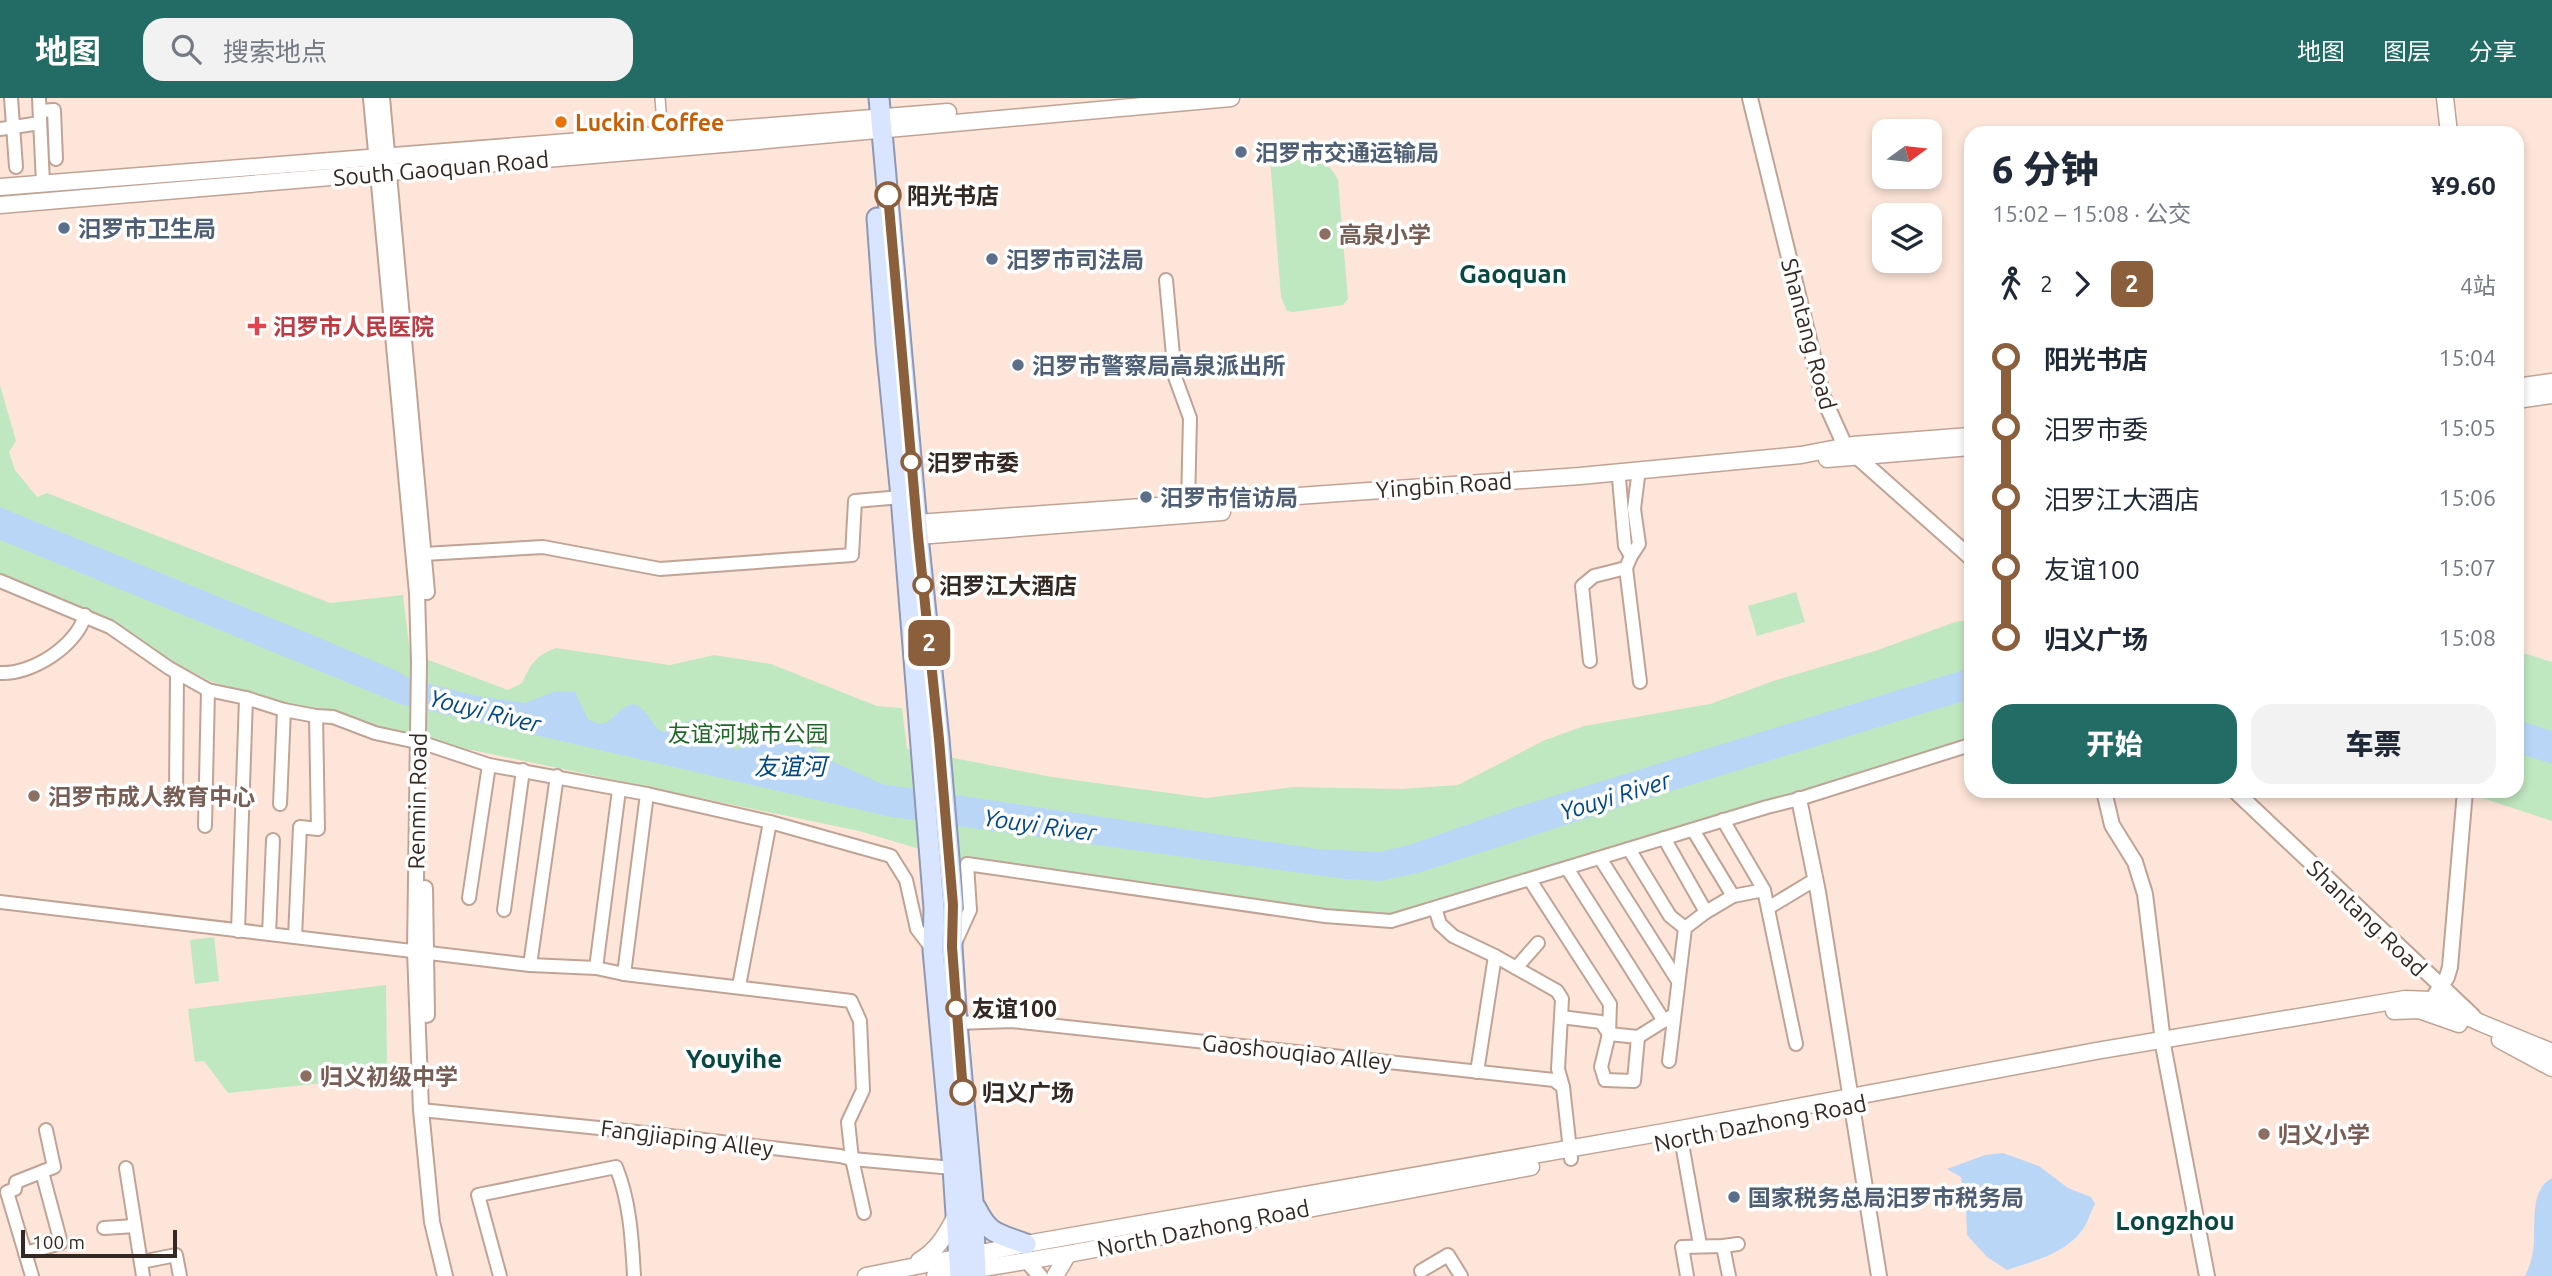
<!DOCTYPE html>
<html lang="zh">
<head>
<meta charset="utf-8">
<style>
  body { margin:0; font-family:Ubuntu,"Noto Sans SC",sans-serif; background:#f2f2f3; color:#1f2937; height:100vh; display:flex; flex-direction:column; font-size:26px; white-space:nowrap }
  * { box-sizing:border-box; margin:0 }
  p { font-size:23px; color:#747a83 }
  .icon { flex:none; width:38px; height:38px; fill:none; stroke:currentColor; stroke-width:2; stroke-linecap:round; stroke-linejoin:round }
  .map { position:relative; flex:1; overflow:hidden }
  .drawer { position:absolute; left:1964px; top:28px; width:560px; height:672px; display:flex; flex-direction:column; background:#fff; border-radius:21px; box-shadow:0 4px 10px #0003 }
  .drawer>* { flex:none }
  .badge { padding:0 14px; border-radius:10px; font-size:24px; line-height:46px }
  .needle { width:46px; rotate:75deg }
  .controls { position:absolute; left:1872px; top:21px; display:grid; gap:14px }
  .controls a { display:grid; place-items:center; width:70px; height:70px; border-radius:14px; background:#fff; box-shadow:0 4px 10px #0003; font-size:35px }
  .scale { position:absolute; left:21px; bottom:18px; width:156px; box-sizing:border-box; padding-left:7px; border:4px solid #342822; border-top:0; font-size:19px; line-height:24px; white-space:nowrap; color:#342822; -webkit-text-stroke:5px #fff; paint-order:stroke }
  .map>.badge { position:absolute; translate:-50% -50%; box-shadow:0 0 0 4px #fff }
  .legs { display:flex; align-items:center; gap:10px; height:77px; padding:0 28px; font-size:23px }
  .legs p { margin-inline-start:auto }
  .overview { display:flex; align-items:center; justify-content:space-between; height:119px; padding:0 28px }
  h1 { font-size:38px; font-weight:800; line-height:52px }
  .action { display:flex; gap:14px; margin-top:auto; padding:14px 28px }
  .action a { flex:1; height:80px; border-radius:21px; background:#236c65; color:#fff; font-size:28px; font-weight:800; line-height:80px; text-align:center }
  .action a+a { background:#f2f2f3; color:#1f2937 }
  ul { padding:0 28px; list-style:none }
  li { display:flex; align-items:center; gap:24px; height:70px; font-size:26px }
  li i { display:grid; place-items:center; width:10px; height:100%; margin:0 9px; background:currentColor }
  li i::after { content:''; width:18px; height:18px; margin:-9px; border:5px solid; border-radius:50%; background:#fff }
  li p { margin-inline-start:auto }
  li:first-child i { background:linear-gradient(#0000 50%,currentColor 0) }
  li:last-child i { background:linear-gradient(currentColor 50%,#0000 0) }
  header { display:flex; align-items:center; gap:42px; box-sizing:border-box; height:98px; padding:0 35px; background:#236c65; color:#fff }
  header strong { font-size:33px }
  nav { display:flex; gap:38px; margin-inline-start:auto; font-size:24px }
  .search { width:490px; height:63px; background:#f2f2f3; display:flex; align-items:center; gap:18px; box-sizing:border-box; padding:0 24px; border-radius:21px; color:#747a83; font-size:26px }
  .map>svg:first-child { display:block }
</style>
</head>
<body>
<header>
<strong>地图</strong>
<div class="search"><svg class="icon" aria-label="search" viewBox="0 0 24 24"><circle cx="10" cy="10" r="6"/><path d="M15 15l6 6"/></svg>搜索地点</div>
<nav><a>地图</a><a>图层</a><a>分享</a></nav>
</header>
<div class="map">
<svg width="2552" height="1178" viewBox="0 0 2552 1178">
  <rect width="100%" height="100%" fill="#fee5d9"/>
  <g fill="#c0e8c0">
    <path d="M1279,48L1281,67C1302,58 1328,57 1338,82L1348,201L1343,207L1293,214L1287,213L1281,199L1269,49Z"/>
    <path d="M0,287L16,343L9,354L15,372L37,399L47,395L330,505L403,497L410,555L508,592L522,585C530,567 536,557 556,550L670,567L714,557L771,566L877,608L902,610L907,651L1052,679L1206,700L1293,689L1400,691L1458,687L1545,642L1584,628L1710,606L1773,583L1875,553L1955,524L1970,522V640L1508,785L1400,815L1346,816L953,761L859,733L376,632L334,616L275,603L212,584L159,557L112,522L0,476Z"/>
    <path d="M1796,494L1805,524L1757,538L1748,508Z"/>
    <path d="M2517,553L2552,564V723L2461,693H2516Z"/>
    <path d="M214,839L219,883L195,886L190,842Z"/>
    <path d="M386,887L387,966L382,979L228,995L204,963L195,964L188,911Z"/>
  </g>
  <g fill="#bad6f7">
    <path d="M0,409L327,543L397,573L410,581L477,598L525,605L556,593L575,594L588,621C613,636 612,609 634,606C649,612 650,627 663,634C679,634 687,620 696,621C701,621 709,625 714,627C722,644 717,647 739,652L756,638L797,640L810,647L825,660L882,686L1318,751L1379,754L1409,747L1514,710L1970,570V601L1661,696L1418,775L1380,783L1345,781L891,719L400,606L0,442Z"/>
    <path d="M2517,622L2552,633V666L2517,655Z"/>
    <path d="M2003,1055L2039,1068L2068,1090L2091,1099L2095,1106C2090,1114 2087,1128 2080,1135C2063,1156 2031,1164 2007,1172L1987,1159L1967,1137L1966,1110L1961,1079L1947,1071L1985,1057Z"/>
    <path d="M2552,1080V1178H2525C2531,1167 2534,1153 2534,1141C2535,1121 2531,1091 2552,1080Z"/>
  </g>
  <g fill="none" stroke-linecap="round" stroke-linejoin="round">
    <g stroke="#c1a395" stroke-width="12">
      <path id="pedestrian" d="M660,0L663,38"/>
    </g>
    <g stroke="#c1a395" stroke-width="16">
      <g id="minor">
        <path d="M11,0L16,69"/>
        <path d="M39,0L43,85"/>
        <path d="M40,13L54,12L56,61"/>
        <path d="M0,31L40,25"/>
        <path d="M1166,182L1175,279L1190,320L1188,406"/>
        <path d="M424,456L543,449L660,471L852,457L855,403L901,399"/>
        <path d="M1631,458L1639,446L1634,411L1638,379"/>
        <path d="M1626,470L1640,584"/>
        <path d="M0,483L110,529L169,570L208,592L246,600L284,612L316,618L333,619L375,635L426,646L489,667L647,696L770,724L891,758L906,782L917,831L933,852"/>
        <path d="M1590,563L1582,488L1594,478L1626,470L1631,458L1625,448L1619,381"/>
        <path d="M0,575C31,577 77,548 85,517"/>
        <path d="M176,696L177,575"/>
        <path d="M280,706L284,612"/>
        <path d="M1723,722L1764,792L1796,946"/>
        <path d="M205,728L208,592"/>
        <path d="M1693,732L1733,798L1764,792"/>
        <path d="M1664,740L1706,814L1685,830L1669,963"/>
        <path d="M1629,751L1670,818L1685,830"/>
        <path d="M1600,760L1678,883"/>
        <path d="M1567,770L1664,923"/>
        <path d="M1530,782L1610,906L1609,936L1601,969L1605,982L1634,983L1638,939"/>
        <path d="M469,800L489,667"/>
        <path d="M0,804L530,867L596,870L624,876L851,903L860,923L863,992L848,1024L852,1061L864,1115"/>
        <path d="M1435,810L1440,826L1453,838L1495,858L1557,893L1562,901L1558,971L1563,989"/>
        <path d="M1768,810L1816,781"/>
        <path d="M504,812L523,672"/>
        <path d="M1706,814L1733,798"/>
        <path d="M238,833L246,600"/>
        <path d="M269,836L273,742"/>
        <path d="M295,839L300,729L318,731L316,618"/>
        <path d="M955,845L970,812L967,766L1325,818L1391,823L1767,709L1799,701L1970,647"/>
        <path d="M530,867L557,678"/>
        <path d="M596,870L619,692"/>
        <path d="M1516,870L1538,845"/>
        <path d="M624,876L647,696"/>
        <path d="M739,888L770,724"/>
        <path d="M1561,919L1601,924L1609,936L1638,939L1670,919"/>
        <path d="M957,925L1012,923L1554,982L1563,989L1571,1061"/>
        <path d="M1477,974L1495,858"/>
        <path d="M421,1012L628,1033L840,1058L852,1061L953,1070"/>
        <path d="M1681,1040L1700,1147"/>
        <path d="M126,1070L143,1178"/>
        <path d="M104,1130L135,1128"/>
        <path d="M1723,1148L1729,1178"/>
        <path d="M25,1155L61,1145L42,1074"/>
        <path d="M141,1164L176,1157L180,1178"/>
        <path d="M1421,1173L1448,1157L1461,1178"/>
        <path d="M32,1178L7,1094L15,1091L16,1084L54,1069L46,1032"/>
        <path d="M500,1178L478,1097L616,1069C630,1103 632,1142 634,1178"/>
        <path d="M1687,1178L1682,1149L1723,1148L1738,1146"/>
      </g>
    </g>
    <g stroke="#c1a395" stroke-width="18">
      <g id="tertiary">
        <path d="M371,0L417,495L419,564L415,853L421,1012L432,1124L445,1178"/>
        <path d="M382,0L427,494"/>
        <path d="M1750,0L1823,299L1845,348L1970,459"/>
        <path d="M2104,693L2112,727L2135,764L2145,796L2164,952L2207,1178"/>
        <path d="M2235,693L2473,918"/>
        <path d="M1799,701L1818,794L1879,1178"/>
        <path d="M425,790L427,917"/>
        <path d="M2435,897L2447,879L2450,869L2465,693"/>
        <path d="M1027,1163L1040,1178"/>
      </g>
    </g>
    <g stroke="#c1a395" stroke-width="19">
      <g id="secondary">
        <path d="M2445,0L2449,35"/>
        <path d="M0,89L948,14"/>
        <path d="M0,107L735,45L1231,0"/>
        <path d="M2516,289L2552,284"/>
        <path d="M2516,302L2552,297"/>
        <path d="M1827,361L1970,349"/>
        <path d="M917,425L1580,378L1801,357L1853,347L1970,338"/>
        <path d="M918,438L1222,414"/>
        <path d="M2394,913L2419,912L2459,926"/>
        <path d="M2500,942L2552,970"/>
        <path d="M919,1163C939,1151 946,1136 957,1116"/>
        <path d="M866,1178L1026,1146L1670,1033L2096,953L2405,901L2431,902L2481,925L2552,954"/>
        <path d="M935,1178L1068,1156L1531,1069"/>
        <path d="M1055,1178L1068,1156"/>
      </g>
    </g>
    <g stroke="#8f98b2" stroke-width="23">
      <g id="primary">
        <path d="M879,0L918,438L939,641L953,807L952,849L957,925L973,1103L976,1178"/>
        <path d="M877,120L886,246L901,399L934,810L933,852L953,1070L960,1178"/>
        <path d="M976,1110C990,1138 998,1135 1026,1146"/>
      </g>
    </g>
    <use href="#pedestrian" stroke="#fff" stroke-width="9"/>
    <use href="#minor" stroke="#fff" stroke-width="12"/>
    <use href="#tertiary" stroke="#fff" stroke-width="14"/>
    <use href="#secondary" stroke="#fff" stroke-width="16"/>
    <use href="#primary" stroke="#d9e5ff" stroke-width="19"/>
  </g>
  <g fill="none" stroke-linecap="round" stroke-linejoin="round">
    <g stroke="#fff" stroke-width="16">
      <path id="line-1" d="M888,97L918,438L939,641L953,807L952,849L963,994"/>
    </g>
    <use href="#line-1" stroke="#8b5e3c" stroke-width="10"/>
  </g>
  <circle fill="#e8710a" stroke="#fff" stroke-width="2.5" cx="561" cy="24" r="7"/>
  <g fill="#5c6f8a" stroke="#fff" stroke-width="2.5">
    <circle cx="1241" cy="54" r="7"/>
    <circle cx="64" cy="130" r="7"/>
    <circle cx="992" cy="161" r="7"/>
    <circle cx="1018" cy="267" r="7"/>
    <circle cx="1146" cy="399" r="7"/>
    <circle cx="1734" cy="1099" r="7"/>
  </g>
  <g fill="#fff" stroke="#8b5e3c" stroke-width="3.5">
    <circle cx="888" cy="97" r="12"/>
    <circle cx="911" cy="364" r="9"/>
    <circle cx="923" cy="487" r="9"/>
    <circle cx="956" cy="910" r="9"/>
    <circle cx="963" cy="994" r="12"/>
  </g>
  <g fill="#8d6e63" stroke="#fff" stroke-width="2.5">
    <circle cx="1325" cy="136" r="7"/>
    <circle cx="34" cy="698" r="7"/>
    <circle cx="306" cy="978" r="7"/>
    <circle cx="2264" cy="1036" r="7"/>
  </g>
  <path fill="#e0444e" stroke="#fff" stroke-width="2.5" d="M253.5 217.5h7v7h7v7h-7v7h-7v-7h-7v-7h7z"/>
  <g text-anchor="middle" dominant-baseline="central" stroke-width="7" stroke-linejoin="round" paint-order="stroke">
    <g font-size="23" font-weight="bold" fill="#c56008" stroke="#fff" text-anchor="start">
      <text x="575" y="24">Luckin Coffee</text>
    </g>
    <g font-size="23" font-weight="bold" fill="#4e5e75" stroke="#fff" text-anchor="start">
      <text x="1255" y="54">汨罗市交通运输局</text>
      <text x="78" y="130">汨罗市卫生局</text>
      <text x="1006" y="161">汨罗市司法局</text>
      <text x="1032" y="267">汨罗市警察局高泉派出所</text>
      <text x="1160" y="399">汨罗市信访局</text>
      <text x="1748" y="1099">国家税务总局汨罗市税务局</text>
    </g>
    <g font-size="23" fill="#342822" stroke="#fff">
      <text transform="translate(441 70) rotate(-5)">South Gaoquan Road</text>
      <text transform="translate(1809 236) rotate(75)">Shantang Road</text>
      <text transform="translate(1444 387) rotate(-4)">Yingbin Road</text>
      <text transform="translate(417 703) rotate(-89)">Renmin Road</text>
      <text transform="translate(2367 820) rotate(44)">Shantang Road</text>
      <text transform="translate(1297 954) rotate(6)">Gaoshouqiao Alley</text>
      <text transform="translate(1760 1025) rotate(-11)">North Dazhong Road</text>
      <text transform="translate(687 1040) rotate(7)">Fangjiaping Alley</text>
      <text transform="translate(1203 1130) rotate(-11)">North Dazhong Road</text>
    </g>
    <g font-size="23" font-weight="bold" fill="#342822" stroke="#fff" text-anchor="start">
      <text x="907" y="97">阳光书店</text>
      <text x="927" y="364">汨罗市委</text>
      <text x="939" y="487">汨罗江大酒店</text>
      <text x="972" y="910">友谊100</text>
      <text x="982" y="994">归义广场</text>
    </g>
    <g font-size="23" font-weight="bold" fill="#785e54" stroke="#fff" text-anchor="start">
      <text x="1339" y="136">高泉小学</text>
      <text x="48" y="698">汨罗市成人教育中心</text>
      <text x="320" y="978">归义初级中学</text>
      <text x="2278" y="1036">归义小学</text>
    </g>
    <g font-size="23" font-weight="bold" fill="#be3a42" stroke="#fff" text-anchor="start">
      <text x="273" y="228">汨罗市人民医院</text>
    </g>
    <g font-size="23" fill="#1e6726" stroke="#fff">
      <text x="748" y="635">友谊河城市公园</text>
    </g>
    <g font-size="24" font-style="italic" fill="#004886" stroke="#fff">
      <text transform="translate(485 613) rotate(14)">Youyi River</text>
      <text x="790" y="668">友谊河</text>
      <text transform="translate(1615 698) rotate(-17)">Youyi River</text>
      <text transform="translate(1040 727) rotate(8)">Youyi River</text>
    </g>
    <g font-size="26" font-weight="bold" fill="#094842" stroke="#fff">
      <text x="1513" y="175">Gaoquan</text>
      <text x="734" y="960">Youyihe</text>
      <text x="2175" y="1122">Longzhou</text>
    </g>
  </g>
</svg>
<div class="controls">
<a><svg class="needle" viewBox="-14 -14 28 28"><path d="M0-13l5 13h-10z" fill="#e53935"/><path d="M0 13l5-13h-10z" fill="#747a83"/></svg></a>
<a><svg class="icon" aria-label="layers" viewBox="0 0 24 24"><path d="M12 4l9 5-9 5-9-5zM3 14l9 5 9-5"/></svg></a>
</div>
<div class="scale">100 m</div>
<b class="badge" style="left:929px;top:545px;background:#8b5e3c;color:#fff">2</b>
<section class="drawer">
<div class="overview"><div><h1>6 分钟</h1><p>15:02 – 15:08 · 公交</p></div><b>¥9.60</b></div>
<div class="legs"><svg class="icon" aria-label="walk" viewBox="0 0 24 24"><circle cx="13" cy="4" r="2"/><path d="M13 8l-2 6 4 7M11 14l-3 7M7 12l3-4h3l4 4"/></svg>2<svg class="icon" aria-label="forward" viewBox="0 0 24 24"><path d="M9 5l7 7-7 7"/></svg><b class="badge" style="background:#8b5e3c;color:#fff">2</b><p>4站</p></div>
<ul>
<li><i style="color:#8b5e3c"></i><b>阳光书店</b><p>15:04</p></li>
<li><i style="color:#8b5e3c"></i><span>汨罗市委</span><p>15:05</p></li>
<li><i style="color:#8b5e3c"></i><span>汨罗江大酒店</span><p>15:06</p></li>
<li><i style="color:#8b5e3c"></i><span>友谊100</span><p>15:07</p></li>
<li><i style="color:#8b5e3c"></i><b>归义广场</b><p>15:08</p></li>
</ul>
<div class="action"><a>开始</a><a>车票</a></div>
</section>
</div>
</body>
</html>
